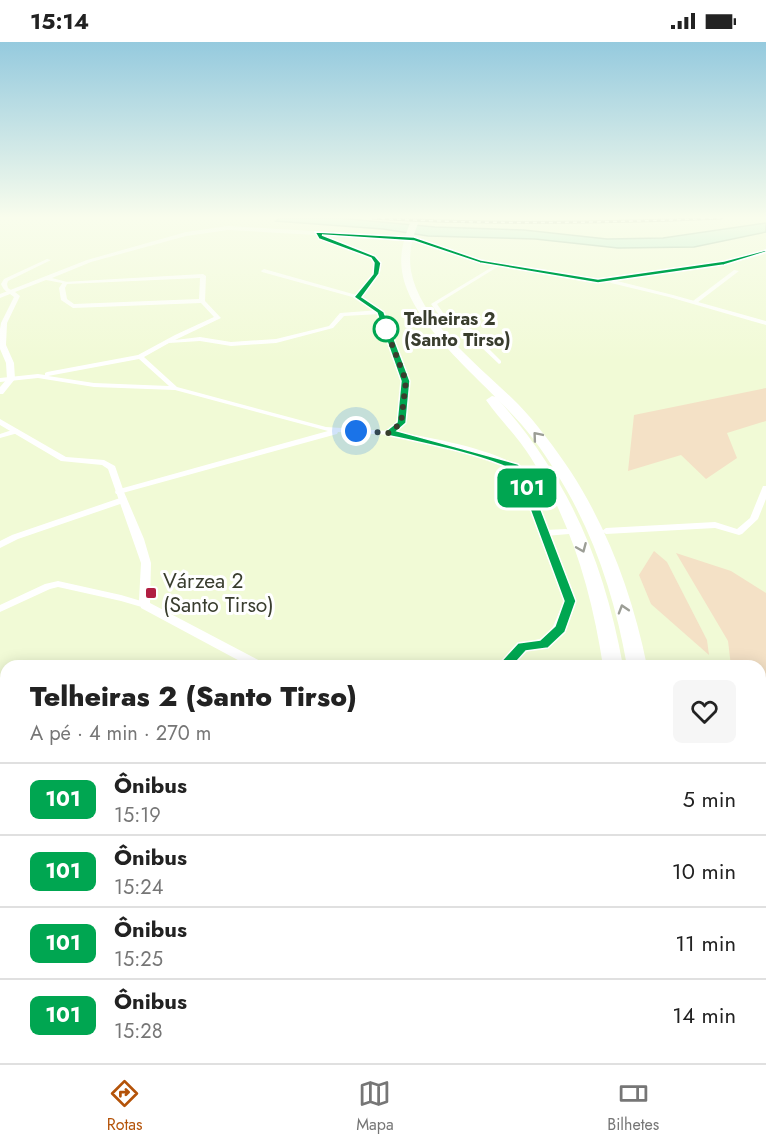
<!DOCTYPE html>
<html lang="pt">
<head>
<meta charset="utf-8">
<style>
  body { margin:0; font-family:Jost,sans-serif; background:#f6f6f6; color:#222; height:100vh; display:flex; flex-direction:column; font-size:22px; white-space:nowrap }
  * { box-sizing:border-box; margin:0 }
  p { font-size:20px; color:#767676 }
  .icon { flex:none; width:33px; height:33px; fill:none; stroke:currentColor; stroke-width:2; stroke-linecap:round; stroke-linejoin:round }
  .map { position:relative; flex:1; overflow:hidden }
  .panel { position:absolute; left:0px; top:618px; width:766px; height:404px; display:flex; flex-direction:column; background:#fff; border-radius:18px 18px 0 0; box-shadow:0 3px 15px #0003 }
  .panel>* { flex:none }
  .badge { padding:0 12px; border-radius:9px; font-size:21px; line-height:39px }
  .you { position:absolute; width:30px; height:30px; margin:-15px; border:4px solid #fff; border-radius:50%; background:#1a73e8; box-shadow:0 0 0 9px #1a73e833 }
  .map>.badge { position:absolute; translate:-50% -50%; box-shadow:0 0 0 3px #fff }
  .round { display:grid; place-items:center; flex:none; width:63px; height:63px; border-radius:9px; background:#f6f6f6 }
  .summary { display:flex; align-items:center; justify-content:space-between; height:102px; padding:0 30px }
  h1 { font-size:28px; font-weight:800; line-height:45px }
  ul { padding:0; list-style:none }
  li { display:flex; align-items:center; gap:18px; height:72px; padding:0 30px; border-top:2px solid #e0e0e0 }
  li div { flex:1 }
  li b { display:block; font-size:22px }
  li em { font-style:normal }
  li .badge { min-width:66px; font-weight:700; text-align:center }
  .status { display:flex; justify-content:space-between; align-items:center; height:42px; padding:0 30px; background:#fff; direction:ltr }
  .status svg { height:16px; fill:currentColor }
  .dock { display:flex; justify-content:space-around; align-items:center; height:84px; border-top:2px solid #e0e0e0; background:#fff; font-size:16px; color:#767676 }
  .dock a { display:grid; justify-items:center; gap:3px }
  .dock .current { color:#b45309 }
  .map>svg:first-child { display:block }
</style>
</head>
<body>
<div class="status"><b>15:14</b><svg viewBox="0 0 49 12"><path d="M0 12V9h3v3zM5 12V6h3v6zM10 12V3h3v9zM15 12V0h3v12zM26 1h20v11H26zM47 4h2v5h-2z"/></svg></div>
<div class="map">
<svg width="766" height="1021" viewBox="0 0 766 1021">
  <rect width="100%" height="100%" fill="#f1fad6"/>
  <g fill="#f4e1c6">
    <path d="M766,346V379L727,391L737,416L706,437L681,413L628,429L634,373Z"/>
    <path d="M654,509L667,520L707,598L709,613L651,562L639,533Z"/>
    <path d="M676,511L731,529L766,551V947L760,873V624H731L728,599Z"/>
  </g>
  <path fill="#b9eccf" stroke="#93b89f" stroke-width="1.5" d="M279,176H338L435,185L524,188L607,197L663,196L766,181V190L694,205L618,206L535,197L428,194L383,187L276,179Z"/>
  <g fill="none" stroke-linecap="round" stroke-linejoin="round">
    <g fill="#fff" fill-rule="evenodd">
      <path d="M47,217L51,218L8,239L7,242L8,246L14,250L13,251C7,252 3,247 1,242L4,237Z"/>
      <path d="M497,222L499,223V224L437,262L446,275L475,289L484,302L501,319V321L499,322L480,304L471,291L442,277L431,262Z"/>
      <path d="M264,227L360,254L361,255L356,256L262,230L261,229Z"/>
      <path d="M734,228L739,229L697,261H693V259Z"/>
      <path d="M203,232L206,234L205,259L221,276L175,298L200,295L231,300L276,297L329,284L340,271L380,268L383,270L380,272L344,274L333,286L276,301L231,304L200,299L169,301L144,315L177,345L326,385L389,389L393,391L392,393L338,390L337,392L119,452H116L115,450L116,448L328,389L175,348L94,345L38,336L0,340V336L38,332L45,333V331L47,330L138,313L175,293L214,275L201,261L73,266L61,258L59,246L63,240ZM200,236L199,257L74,262L67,257L65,246L67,242ZM139,317L169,344L94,341L48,334Z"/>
      <path d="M15,387H18V391L0,396V392Z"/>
      <path d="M763,444H766V457L758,477L742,492L739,493L715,486L606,492L602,489L606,486L715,480L737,487L750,476Z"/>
      <path d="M120,456H126L127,458L126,460L18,497L0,506V499L12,493Z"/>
      <path d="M566,487L569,488L570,490L569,492L545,494L541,491L545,488Z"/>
      <path d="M58,539L121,553L148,561L150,563L148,565L145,566L121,559L58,545L50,547L0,570V563L45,542Z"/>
      <path d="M554,1016H570L571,1021H555Z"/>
    </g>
    <g fill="#fff" fill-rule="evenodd">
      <path d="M228,184L414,195L481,218L592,237L724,219L766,208V212L724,223L592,241L480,221L414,199L321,193L375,214L381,221L379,232L362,255L383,270L410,339L405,380L396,390C428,395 503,408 527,431L576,559L569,579L560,595L548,604L527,609L512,624H498L519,602L540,597L551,589L564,559L518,432C480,407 430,402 386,393L385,391L397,379L402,339L377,271L355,255L373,232L375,221L371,216L319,197L316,193L228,188L186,194L91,220L52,236L67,240V242L46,238L15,250L20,254L7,281L6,303L14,321L15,337L3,352H0V345L7,337L6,321L0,307V287L1,281L14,255L10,252L0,256V252L87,218L186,190Z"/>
      <path d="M613,238L673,253L766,279V283L669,255L611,241L610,240Z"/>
      <path d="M0,377L66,415L104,418L115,424L124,450L144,497L151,521L150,561L264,621L266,624H249L141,566L139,558L141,521L108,427L102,423L61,419L0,383Z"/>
      <path d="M6,942V960L0,961V943Z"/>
    </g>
    <g fill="#fff" fill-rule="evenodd">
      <path d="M412,176H420C413,194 408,209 411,229C420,280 483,327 518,362C538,383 555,406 571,430C609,489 633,555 647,624H627C615,555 593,488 555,429C542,407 526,386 508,368C475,332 409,279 402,229C399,209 405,194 412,176Z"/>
      <path d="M492,354L496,355C568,435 604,519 623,624H603C592,551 571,479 531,416C518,395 500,378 486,358Z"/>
      <path d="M602,1016H632L631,1021H601Z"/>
      <path d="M636,1016H666L665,1021H635Z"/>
    </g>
    <g stroke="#6c715d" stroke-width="3">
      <path id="rail" d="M373,176C489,183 605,181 721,176"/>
    </g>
    <use href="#rail" stroke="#fff" stroke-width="1.5" stroke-dasharray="4" stroke-linecap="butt"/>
  </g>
  <defs><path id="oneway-chevron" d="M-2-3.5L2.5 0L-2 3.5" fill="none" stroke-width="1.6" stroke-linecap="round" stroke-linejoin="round" transform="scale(1.5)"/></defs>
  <g stroke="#9c9e96">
    <use href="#oneway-chevron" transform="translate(537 394) rotate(-130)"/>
    <use href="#oneway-chevron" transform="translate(582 506) rotate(67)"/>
    <use href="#oneway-chevron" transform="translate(623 567) rotate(-107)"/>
  </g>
  <linearGradient id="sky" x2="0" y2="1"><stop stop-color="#95cade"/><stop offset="0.55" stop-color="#f9fded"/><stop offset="1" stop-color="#f9fded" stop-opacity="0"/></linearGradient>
  <rect width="766" height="319" fill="url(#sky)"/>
  <path fill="#00a651" stroke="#fff" stroke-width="1.5" d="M315,190L414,195L481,218L598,237L724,219L766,208V210L724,223L598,241L480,221L414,199L322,193L375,214L381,221L379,232L362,255L384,270L410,339L406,381L397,389L518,422L527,431L576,559L565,590L548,606L526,609L509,628H499L497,624L518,601L540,598L555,584L564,559L517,432C500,416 413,399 386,393V389L397,380L401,339L377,271L354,255L373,232L374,221L371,216L319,197Z"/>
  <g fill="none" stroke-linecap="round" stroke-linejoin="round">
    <path stroke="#393d2e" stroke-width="6" stroke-dasharray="0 10.8" d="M356,389L389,391L401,381L406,339L386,287"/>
  </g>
  <circle fill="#fff" stroke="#00a651" stroke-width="3" cx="386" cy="287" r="12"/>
  <rect fill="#b11e42" stroke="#fff" stroke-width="2" x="145" y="545" width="12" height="12" rx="3"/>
  <g text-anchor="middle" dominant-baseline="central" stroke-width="6" stroke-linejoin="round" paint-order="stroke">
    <g font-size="18" font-weight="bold" fill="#393d2e" stroke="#fff" text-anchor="start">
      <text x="404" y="277">Telheiras 2<tspan x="404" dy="21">(Santo Tirso)</tspan></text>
    </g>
    <g font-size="21" fill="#393d2e" stroke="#fff" text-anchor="start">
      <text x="163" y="539">Várzea 2<tspan x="163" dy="24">(Santo Tirso)</tspan></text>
    </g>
  </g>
</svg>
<div class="you" style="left:356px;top:389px"></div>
<b class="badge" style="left:527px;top:446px;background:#00a651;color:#fff">101</b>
<section class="panel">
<div class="summary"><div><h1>Telheiras 2 (Santo Tirso)</h1><p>A pé · 4 min · 270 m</p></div><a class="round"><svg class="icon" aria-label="heart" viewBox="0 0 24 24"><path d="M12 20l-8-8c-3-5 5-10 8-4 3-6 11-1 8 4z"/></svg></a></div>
<ul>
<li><span class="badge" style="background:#00a651;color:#fff">101</span><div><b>Ônibus</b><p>15:19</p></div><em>5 min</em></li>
<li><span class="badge" style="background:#00a651;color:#fff">101</span><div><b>Ônibus</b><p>15:24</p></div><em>10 min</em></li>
<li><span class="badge" style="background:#00a651;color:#fff">101</span><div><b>Ônibus</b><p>15:25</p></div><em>11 min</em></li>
<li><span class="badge" style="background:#00a651;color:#fff">101</span><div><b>Ônibus</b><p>15:28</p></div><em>14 min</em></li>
</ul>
</section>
</div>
<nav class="dock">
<a class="current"><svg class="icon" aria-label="directions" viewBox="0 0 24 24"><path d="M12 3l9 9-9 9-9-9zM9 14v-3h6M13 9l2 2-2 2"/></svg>Rotas</a>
<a><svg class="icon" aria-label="map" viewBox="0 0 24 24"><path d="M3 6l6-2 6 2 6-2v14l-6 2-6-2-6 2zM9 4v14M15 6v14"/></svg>Mapa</a>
<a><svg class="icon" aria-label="tickets" viewBox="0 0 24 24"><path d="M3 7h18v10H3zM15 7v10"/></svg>Bilhetes</a>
</nav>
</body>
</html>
